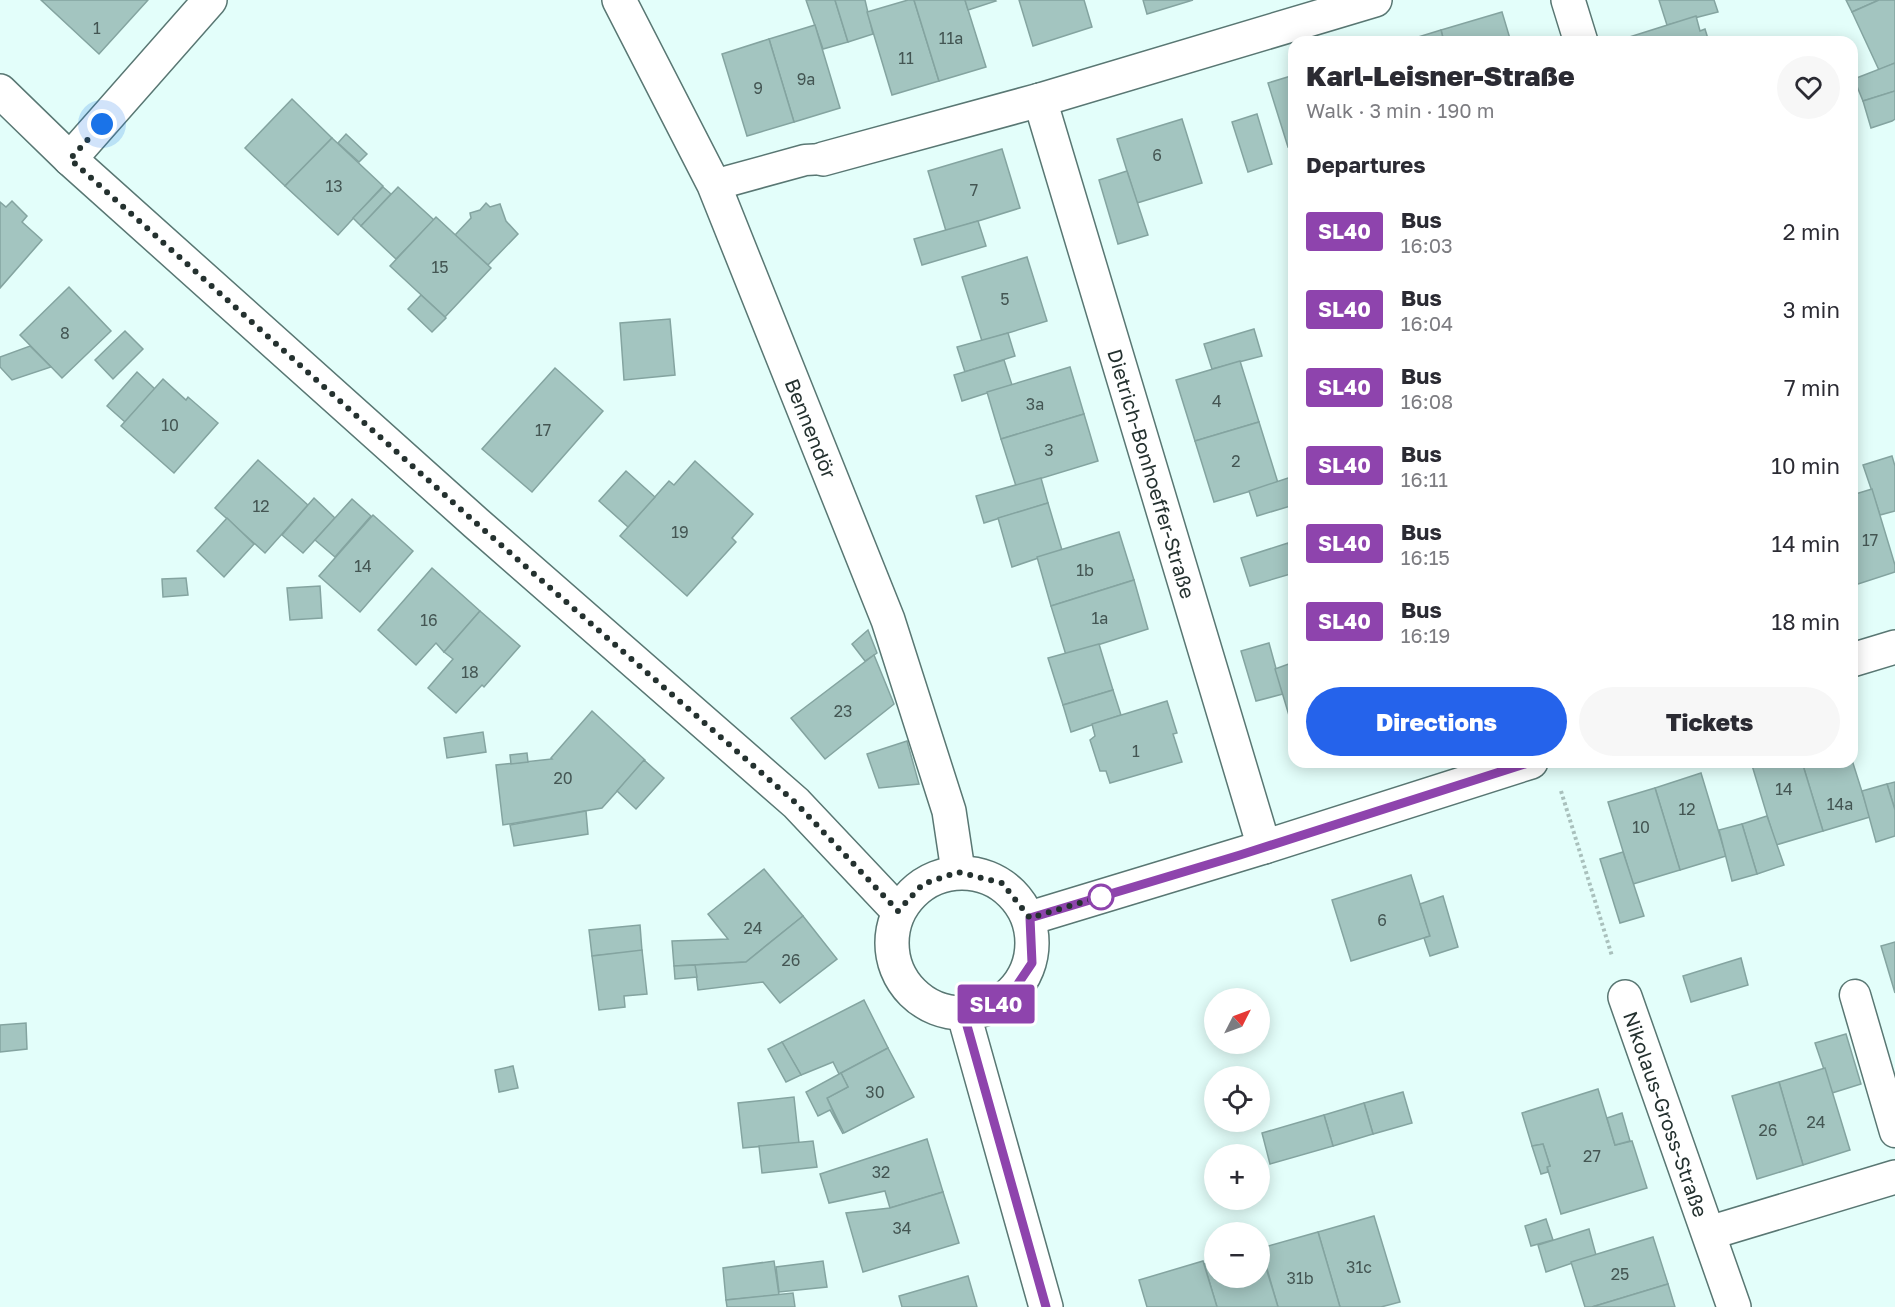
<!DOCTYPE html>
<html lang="en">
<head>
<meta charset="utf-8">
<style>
  body { margin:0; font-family:"Golos Text",sans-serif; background:#f7f7f7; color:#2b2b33; height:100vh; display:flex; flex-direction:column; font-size:22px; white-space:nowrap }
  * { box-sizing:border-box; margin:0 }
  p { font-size:20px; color:#7c7c81 }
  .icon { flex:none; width:33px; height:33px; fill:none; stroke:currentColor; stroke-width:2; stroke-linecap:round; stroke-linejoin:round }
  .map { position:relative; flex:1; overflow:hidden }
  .drawer { position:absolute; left:1288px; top:36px; width:570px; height:732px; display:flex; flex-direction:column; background:#fff; border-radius:18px; box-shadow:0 3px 15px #0003 }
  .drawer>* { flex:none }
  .badge { padding:0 12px; border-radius:4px; font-size:21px; line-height:39px }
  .needle { width:39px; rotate:48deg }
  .controls { position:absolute; left:1204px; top:988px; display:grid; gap:12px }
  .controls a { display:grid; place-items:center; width:66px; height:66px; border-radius:50%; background:#fff; box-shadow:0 3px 15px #0003; font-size:30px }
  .you { position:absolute; width:30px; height:30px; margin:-15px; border:4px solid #fff; border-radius:50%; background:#1a73e8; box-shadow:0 0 0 9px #1a73e833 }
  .map>.badge { position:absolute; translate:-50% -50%; box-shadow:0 0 0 3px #fff }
  h2 { padding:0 18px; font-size:22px; line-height:54px }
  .round { display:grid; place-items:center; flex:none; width:63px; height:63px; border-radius:32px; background:#f7f7f7 }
  .summary { display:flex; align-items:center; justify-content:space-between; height:102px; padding:0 18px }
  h1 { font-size:28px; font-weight:800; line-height:45px }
  .primary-button { display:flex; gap:12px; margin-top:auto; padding:12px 18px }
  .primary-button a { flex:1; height:69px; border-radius:36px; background:#2563eb; color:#fff; font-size:24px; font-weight:800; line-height:69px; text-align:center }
  .primary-button a+a { background:#f7f7f7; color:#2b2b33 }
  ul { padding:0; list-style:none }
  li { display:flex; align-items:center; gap:18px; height:78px; padding:0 18px }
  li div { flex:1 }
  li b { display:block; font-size:22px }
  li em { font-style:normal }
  li .badge { min-width:66px; font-weight:700; text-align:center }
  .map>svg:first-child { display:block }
</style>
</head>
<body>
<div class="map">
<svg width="1895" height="1307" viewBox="0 0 1895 1307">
  <rect width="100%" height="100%" fill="#e3fefa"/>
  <g fill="#a3c5c0" stroke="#84a4a0" stroke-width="1.5">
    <path d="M41,0H148L99,54Z"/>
    <path d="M806,0H835L848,42L823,49Z"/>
    <path d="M835,0H865L873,34L848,42Z"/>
    <path d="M908,0H914L939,81L892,95L867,12Z"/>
    <path d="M914,0H965L986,67L939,81Z"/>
    <path d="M965,0H995L996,1L968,10Z"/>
    <path d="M1019,0H1084L1092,27L1033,46Z"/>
    <path d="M1143,0H1193L1147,14Z"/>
    <path d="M1659,0H1714L1718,12L1667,25Z"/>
    <path d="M1846,0H1879L1852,12Z"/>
    <path d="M1879,0H1895V63L1879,70L1852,12Z"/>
    <path d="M1502,12L1511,42H1444L1441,30Z"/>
    <path d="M1696,16L1700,31L1705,29L1709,42H1621L1620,40Z"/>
    <path d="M815,25L840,108L794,122L769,39Z"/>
    <path d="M1441,30L1444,42H1402Z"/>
    <path d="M769,39L794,122L747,136L722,54Z"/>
    <path d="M1895,63V91L1863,101L1854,79Z"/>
    <path d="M1294,75V145L1288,147L1268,83Z"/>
    <path d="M1895,91V119L1892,121L1871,128L1863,101Z"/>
    <path d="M292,99L332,138L285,186L245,148Z"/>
    <path d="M1257,114L1272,164L1248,172L1232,122Z"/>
    <path d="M1182,119L1202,183L1137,203L1117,139Z"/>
    <path d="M346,134L367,154L359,162L338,143Z"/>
    <path d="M332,138L383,186L338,235L285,186Z"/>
    <path d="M1002,149L1020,208L946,231L928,171Z"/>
    <path d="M1127,171L1148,235L1118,244L1099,180Z"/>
    <path d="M383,187L391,194L361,226L353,218Z"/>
    <path d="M398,187L434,220L396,259L361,226Z"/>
    <path d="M12,201L27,216L22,222L42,240L0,288V202L6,207Z"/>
    <path d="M486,203L490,207L500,204L506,221L518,234L488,265L455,235L471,218L470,213L480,210Z"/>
    <path d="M436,217L491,268L445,317L390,266Z"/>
    <path d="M978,221L986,246L922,265L914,239Z"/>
    <path d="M1027,257L1047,321L982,341L962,277Z"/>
    <path d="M69,287L111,331L62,378L20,335Z"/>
    <path d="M421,295L446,318L432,332L408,309Z"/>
    <path d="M670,319L675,375L624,380L620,323Z"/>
    <path d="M1254,329L1262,356L1212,369L1204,344Z"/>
    <path d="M125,331L143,349L113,379L95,360Z"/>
    <path d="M1008,333L1015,356L965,372L957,347Z"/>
    <path d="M30,346L51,367L12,380L0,367V357Z"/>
    <path d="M1004,360L1012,385L962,401L954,375Z"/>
    <path d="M1240,361L1259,422L1195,441L1176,380Z"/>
    <path d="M1070,367L1084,414L1001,439L987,392Z"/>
    <path d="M555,368L603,411L532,492L482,449Z"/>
    <path d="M137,372L155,389L125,422L107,406Z"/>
    <path d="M163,379L186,400L188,397L218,423L174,473L121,426Z"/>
    <path d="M1084,414L1098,461L1016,486L1001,439Z"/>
    <path d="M1259,422L1278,483L1214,502L1195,441Z"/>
    <path d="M1892,456L1895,466V511L1880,515L1863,465Z"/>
    <path d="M258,460L308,505L265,553L215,508Z"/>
    <path d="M695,461L753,514L732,538L736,542L687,596L620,536L669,481L674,485Z"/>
    <path d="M626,471L655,497L628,527L599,501Z"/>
    <path d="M1294,476V505L1257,516L1249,491Z"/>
    <path d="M1041,478L1048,503L984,523L976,496Z"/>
    <path d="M1872,489L1895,565V572L1852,586V495Z"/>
    <path d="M314,498L335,518L303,553L282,535Z"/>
    <path d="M352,499L371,516L335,557L315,540Z"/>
    <path d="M1048,503L1062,550L1012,567L998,518Z"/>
    <path d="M373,515L413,551L360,612L319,576Z"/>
    <path d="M227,518L254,544L224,577L197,551Z"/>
    <path d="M1119,532L1134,580L1051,606L1037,557Z"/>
    <path d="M1288,543L1294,565V573L1250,586L1241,558Z"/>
    <path d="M432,568L480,611L444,652L436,643L416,665L378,630Z"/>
    <path d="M186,578L188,595L163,597L162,579Z"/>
    <path d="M1134,580L1148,629L1066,655L1051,606Z"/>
    <path d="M320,586L322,618L290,620L287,588Z"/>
    <path d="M480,611L520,646L484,687L482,685L456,713L428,688L453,659L444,652Z"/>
    <path d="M868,630L877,653L865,661L852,644Z"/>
    <path d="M1269,643L1283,694L1256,701L1241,651Z"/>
    <path d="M1099,644L1113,690L1063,705L1048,658Z"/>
    <path d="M874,655L894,704L825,759L791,718Z"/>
    <path d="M1294,662V732L1275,669Z"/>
    <path d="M1113,690L1121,715L1071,732L1063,705Z"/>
    <path d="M1167,701L1177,733L1173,734L1182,762L1110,783L1106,771H1100L1090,740L1095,736L1092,724Z"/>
    <path d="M592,711L645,760L602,808L503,825L496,765L552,759L551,758Z"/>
    <path d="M483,732L486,752L447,758L444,738Z"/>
    <path d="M907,741L919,784L879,788L867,754Z"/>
    <path d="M527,753L528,762L511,764L510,755Z"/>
    <path d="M644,760L664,778L636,809L617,791Z"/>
    <path d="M1852,760L1870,817L1823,831L1802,762H1852Z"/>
    <path d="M1751,762H1802L1823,831L1776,845Z"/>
    <path d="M1701,773L1726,856L1680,870L1655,788Z"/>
    <path d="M1895,782V810L1887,784Z"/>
    <path d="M1887,784L1895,810V836L1876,842L1862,791Z"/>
    <path d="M1655,788L1680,870L1633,884L1608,802Z"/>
    <path d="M586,811L588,834L514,846L510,825Z"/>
    <path d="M1767,816L1784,865L1757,874L1742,824Z"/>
    <path d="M1742,824L1757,874L1732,881L1719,830Z"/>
    <path d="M1623,852L1644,916L1620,923L1600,859Z"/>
    <path d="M764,869L803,916L746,962L674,966L672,941L728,939L708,914Z"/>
    <path d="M1411,875L1430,936L1351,961L1332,900Z"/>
    <path d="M1443,896L1458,947L1430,956L1424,938L1430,936L1420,904Z"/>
    <path d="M803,916L837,959L780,1003L763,982L698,990L695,965L746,962Z"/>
    <path d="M640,925L642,951L592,956L589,930Z"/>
    <path d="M1895,942V993L1881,946Z"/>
    <path d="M642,950L647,994L624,996L625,1007L599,1010L592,956Z"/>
    <path d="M1741,958L1748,985L1691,1002L1683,976Z"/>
    <path d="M695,965L697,977L675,979L674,966Z"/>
    <path d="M864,1000L888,1048L839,1074L833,1062L801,1075L782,1042Z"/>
    <path d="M26,1023L27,1049L0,1052V1025Z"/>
    <path d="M1846,1034L1861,1084L1832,1093L1815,1043Z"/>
    <path d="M782,1042L801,1075L786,1082L768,1049Z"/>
    <path d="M888,1048L914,1097L844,1133L827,1098L848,1087L841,1073Z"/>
    <path d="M513,1066L518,1088L499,1092L495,1070Z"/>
    <path d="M1825,1068L1850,1150L1803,1165L1779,1082Z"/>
    <path d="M841,1073L848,1087L827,1098L843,1134L830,1110L818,1116L806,1092Z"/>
    <path d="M1779,1082L1803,1165L1757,1179L1732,1096Z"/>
    <path d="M1598,1089L1615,1145L1632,1141L1647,1188L1561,1214L1547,1167L1550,1166L1543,1144L1532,1146L1522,1113Z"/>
    <path d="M1403,1092L1412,1123L1373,1134L1364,1103Z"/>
    <path d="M794,1097L799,1143L743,1148L738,1103Z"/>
    <path d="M1364,1103L1373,1134L1333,1146L1324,1115Z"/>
    <path d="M1622,1113L1630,1141L1615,1145L1607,1118Z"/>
    <path d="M1324,1115L1333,1146L1270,1164L1262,1133Z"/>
    <path d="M927,1139L943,1192L890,1208L885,1191L829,1203L820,1174Z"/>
    <path d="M813,1141L817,1167L762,1173L759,1146Z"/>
    <path d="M1543,1144L1550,1166L1547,1167L1548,1172L1541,1174L1532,1146Z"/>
    <path d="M943,1192L959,1243L863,1272L846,1213L890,1208Z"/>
    <path d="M1374,1216L1400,1302L1381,1307H1340L1318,1232Z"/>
    <path d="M1546,1219L1553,1240L1531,1246L1525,1226Z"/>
    <path d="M1589,1229L1596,1255L1546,1272L1538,1245Z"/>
    <path d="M1318,1232L1340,1307H1278L1261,1248Z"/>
    <path d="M1653,1237L1668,1284L1592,1307H1585L1571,1262Z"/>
    <path d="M1260,1248L1278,1307H1217L1204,1264L1215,1261V1278H1260Z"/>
    <path d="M774,1261L779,1295L726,1300L723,1268Z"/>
    <path d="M823,1261L827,1287L779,1292L776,1267Z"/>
    <path d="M1203,1261L1217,1307H1147L1139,1280Z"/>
    <path d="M968,1276L977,1307H902L899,1296Z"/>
    <path d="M1668,1284L1675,1307H1592Z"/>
    <path d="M793,1293L795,1307H727L726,1300Z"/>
  </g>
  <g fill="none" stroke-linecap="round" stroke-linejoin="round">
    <g stroke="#597773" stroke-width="33">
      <g id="lane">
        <path d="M714,185L805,160L823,159"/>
        <path d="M1855,995L1895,1132"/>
      </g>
    </g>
    <g stroke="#597773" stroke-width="36">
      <g id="street">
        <path id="s1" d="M619,0L714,185L888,620L949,811L958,871"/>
        <path d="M1568,0L1581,42"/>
        <path d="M0,91L70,159L476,523L796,803L898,911"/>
        <path id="s2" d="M1040,100L1264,847"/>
        <path d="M70,159L210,0"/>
        <path d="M823,159L1040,100L1375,0"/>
        <path d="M1852,660L1895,647"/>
        <circle cx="962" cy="943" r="70"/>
        <path d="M1030,918L1264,847L1531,762"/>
        <path id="s3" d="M1625,997L1734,1307"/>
        <path d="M964,1015L1046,1307"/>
        <path d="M1709,1233L1895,1177"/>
      </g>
    </g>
    <path stroke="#a9c0bc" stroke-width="4" stroke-dasharray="3 3" stroke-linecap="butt" d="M1561,791L1612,956"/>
    <use href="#lane" stroke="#fff" stroke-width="30"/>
    <use href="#street" stroke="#fff" stroke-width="33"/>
  </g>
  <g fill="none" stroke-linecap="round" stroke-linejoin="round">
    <g stroke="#fff" stroke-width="14">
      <path id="line" d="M1046,1307L964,1015L1007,1000L1032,963L1030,918L1240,855L1531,762"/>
    </g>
    <use href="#line" stroke="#8e44ad" stroke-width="9"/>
    <path stroke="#24312f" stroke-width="6" stroke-dasharray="0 10.8" d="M102,124L70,159L476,523L796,803L898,911L923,884L958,872L1002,883L1030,918L1106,895L1101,897"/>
  </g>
  <circle fill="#fff" stroke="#8e44ad" stroke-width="3" cx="1101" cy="897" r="12"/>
  <g text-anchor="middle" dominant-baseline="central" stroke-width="5" stroke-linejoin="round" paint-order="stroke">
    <g font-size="16" fill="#445653">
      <text x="97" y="28">1</text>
      <text x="951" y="38">11a</text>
      <text x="906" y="58">11</text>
      <text x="806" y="79">9a</text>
      <text x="758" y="88">9</text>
      <text x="1157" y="155">6</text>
      <text x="334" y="186">13</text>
      <text x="974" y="190">7</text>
      <text x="440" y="267">15</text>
      <text x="1005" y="299">5</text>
      <text x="65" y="333">8</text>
      <text x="1217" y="401">4</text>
      <text x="1035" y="404">3a</text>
      <text x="170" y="425">10</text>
      <text x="543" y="430">17</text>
      <text x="1049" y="450">3</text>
      <text x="1236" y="461">2</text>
      <text x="261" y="506">12</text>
      <text x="680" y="532">19</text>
      <text x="1870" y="540">17</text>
      <text x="363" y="566">14</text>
      <text x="1085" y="570">1b</text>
      <text x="1100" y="618">1a</text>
      <text x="429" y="620">16</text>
      <text x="470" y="672">18</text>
      <text x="843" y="711">23</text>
      <text x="1136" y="751">1</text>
      <text x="563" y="778">20</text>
      <text x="1784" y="789">14</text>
      <text x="1840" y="804">14a</text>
      <text x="1687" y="809">12</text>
      <text x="1641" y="827">10</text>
      <text x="1382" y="920">6</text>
      <text x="753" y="928">24</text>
      <text x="791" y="960">26</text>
      <text x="875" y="1092">30</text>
      <text x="1816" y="1122">24</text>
      <text x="1768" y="1130">26</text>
      <text x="1592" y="1156">27</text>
      <text x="881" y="1172">32</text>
      <text x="902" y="1228">34</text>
      <text x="1359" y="1267">31c</text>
      <text x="1620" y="1274">25</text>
      <text x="1300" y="1278">31b</text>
    </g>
    <g font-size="20" fill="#24312f" stroke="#fff">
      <text stroke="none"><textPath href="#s1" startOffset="470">Bennendör</textPath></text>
      <text stroke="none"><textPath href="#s2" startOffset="390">Dietrich-Bonhoeffer-Straße</textPath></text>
      <text stroke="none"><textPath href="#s3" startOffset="124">Nikolaus-Gross-Straße</textPath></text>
    </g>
  </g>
</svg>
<div class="controls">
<a><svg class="needle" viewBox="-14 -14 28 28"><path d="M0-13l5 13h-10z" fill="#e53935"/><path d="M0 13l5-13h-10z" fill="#7c7c81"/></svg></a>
<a><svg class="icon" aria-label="locate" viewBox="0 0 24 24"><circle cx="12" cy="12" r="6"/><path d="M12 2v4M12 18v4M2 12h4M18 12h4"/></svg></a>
<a>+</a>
<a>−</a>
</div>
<div class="you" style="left:102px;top:124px"></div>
<b class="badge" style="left:996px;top:1004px;background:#8e44ad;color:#fff">SL40</b>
<section class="drawer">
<div class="summary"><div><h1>Karl-Leisner-Straße</h1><p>Walk · 3 min · 190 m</p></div><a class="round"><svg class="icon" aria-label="heart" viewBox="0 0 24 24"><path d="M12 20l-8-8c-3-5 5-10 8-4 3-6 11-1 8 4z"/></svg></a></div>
<h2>Departures</h2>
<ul>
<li><span class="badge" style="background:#8e44ad;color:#fff">SL40</span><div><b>Bus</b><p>16:03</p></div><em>2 min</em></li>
<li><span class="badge" style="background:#8e44ad;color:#fff">SL40</span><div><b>Bus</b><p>16:04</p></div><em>3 min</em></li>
<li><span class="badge" style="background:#8e44ad;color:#fff">SL40</span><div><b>Bus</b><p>16:08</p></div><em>7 min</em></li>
<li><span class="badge" style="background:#8e44ad;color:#fff">SL40</span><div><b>Bus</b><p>16:11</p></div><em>10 min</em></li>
<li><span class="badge" style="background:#8e44ad;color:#fff">SL40</span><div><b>Bus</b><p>16:15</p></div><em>14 min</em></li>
<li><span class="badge" style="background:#8e44ad;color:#fff">SL40</span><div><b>Bus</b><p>16:19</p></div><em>18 min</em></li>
</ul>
<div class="primary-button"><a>Directions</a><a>Tickets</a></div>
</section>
</div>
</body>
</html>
